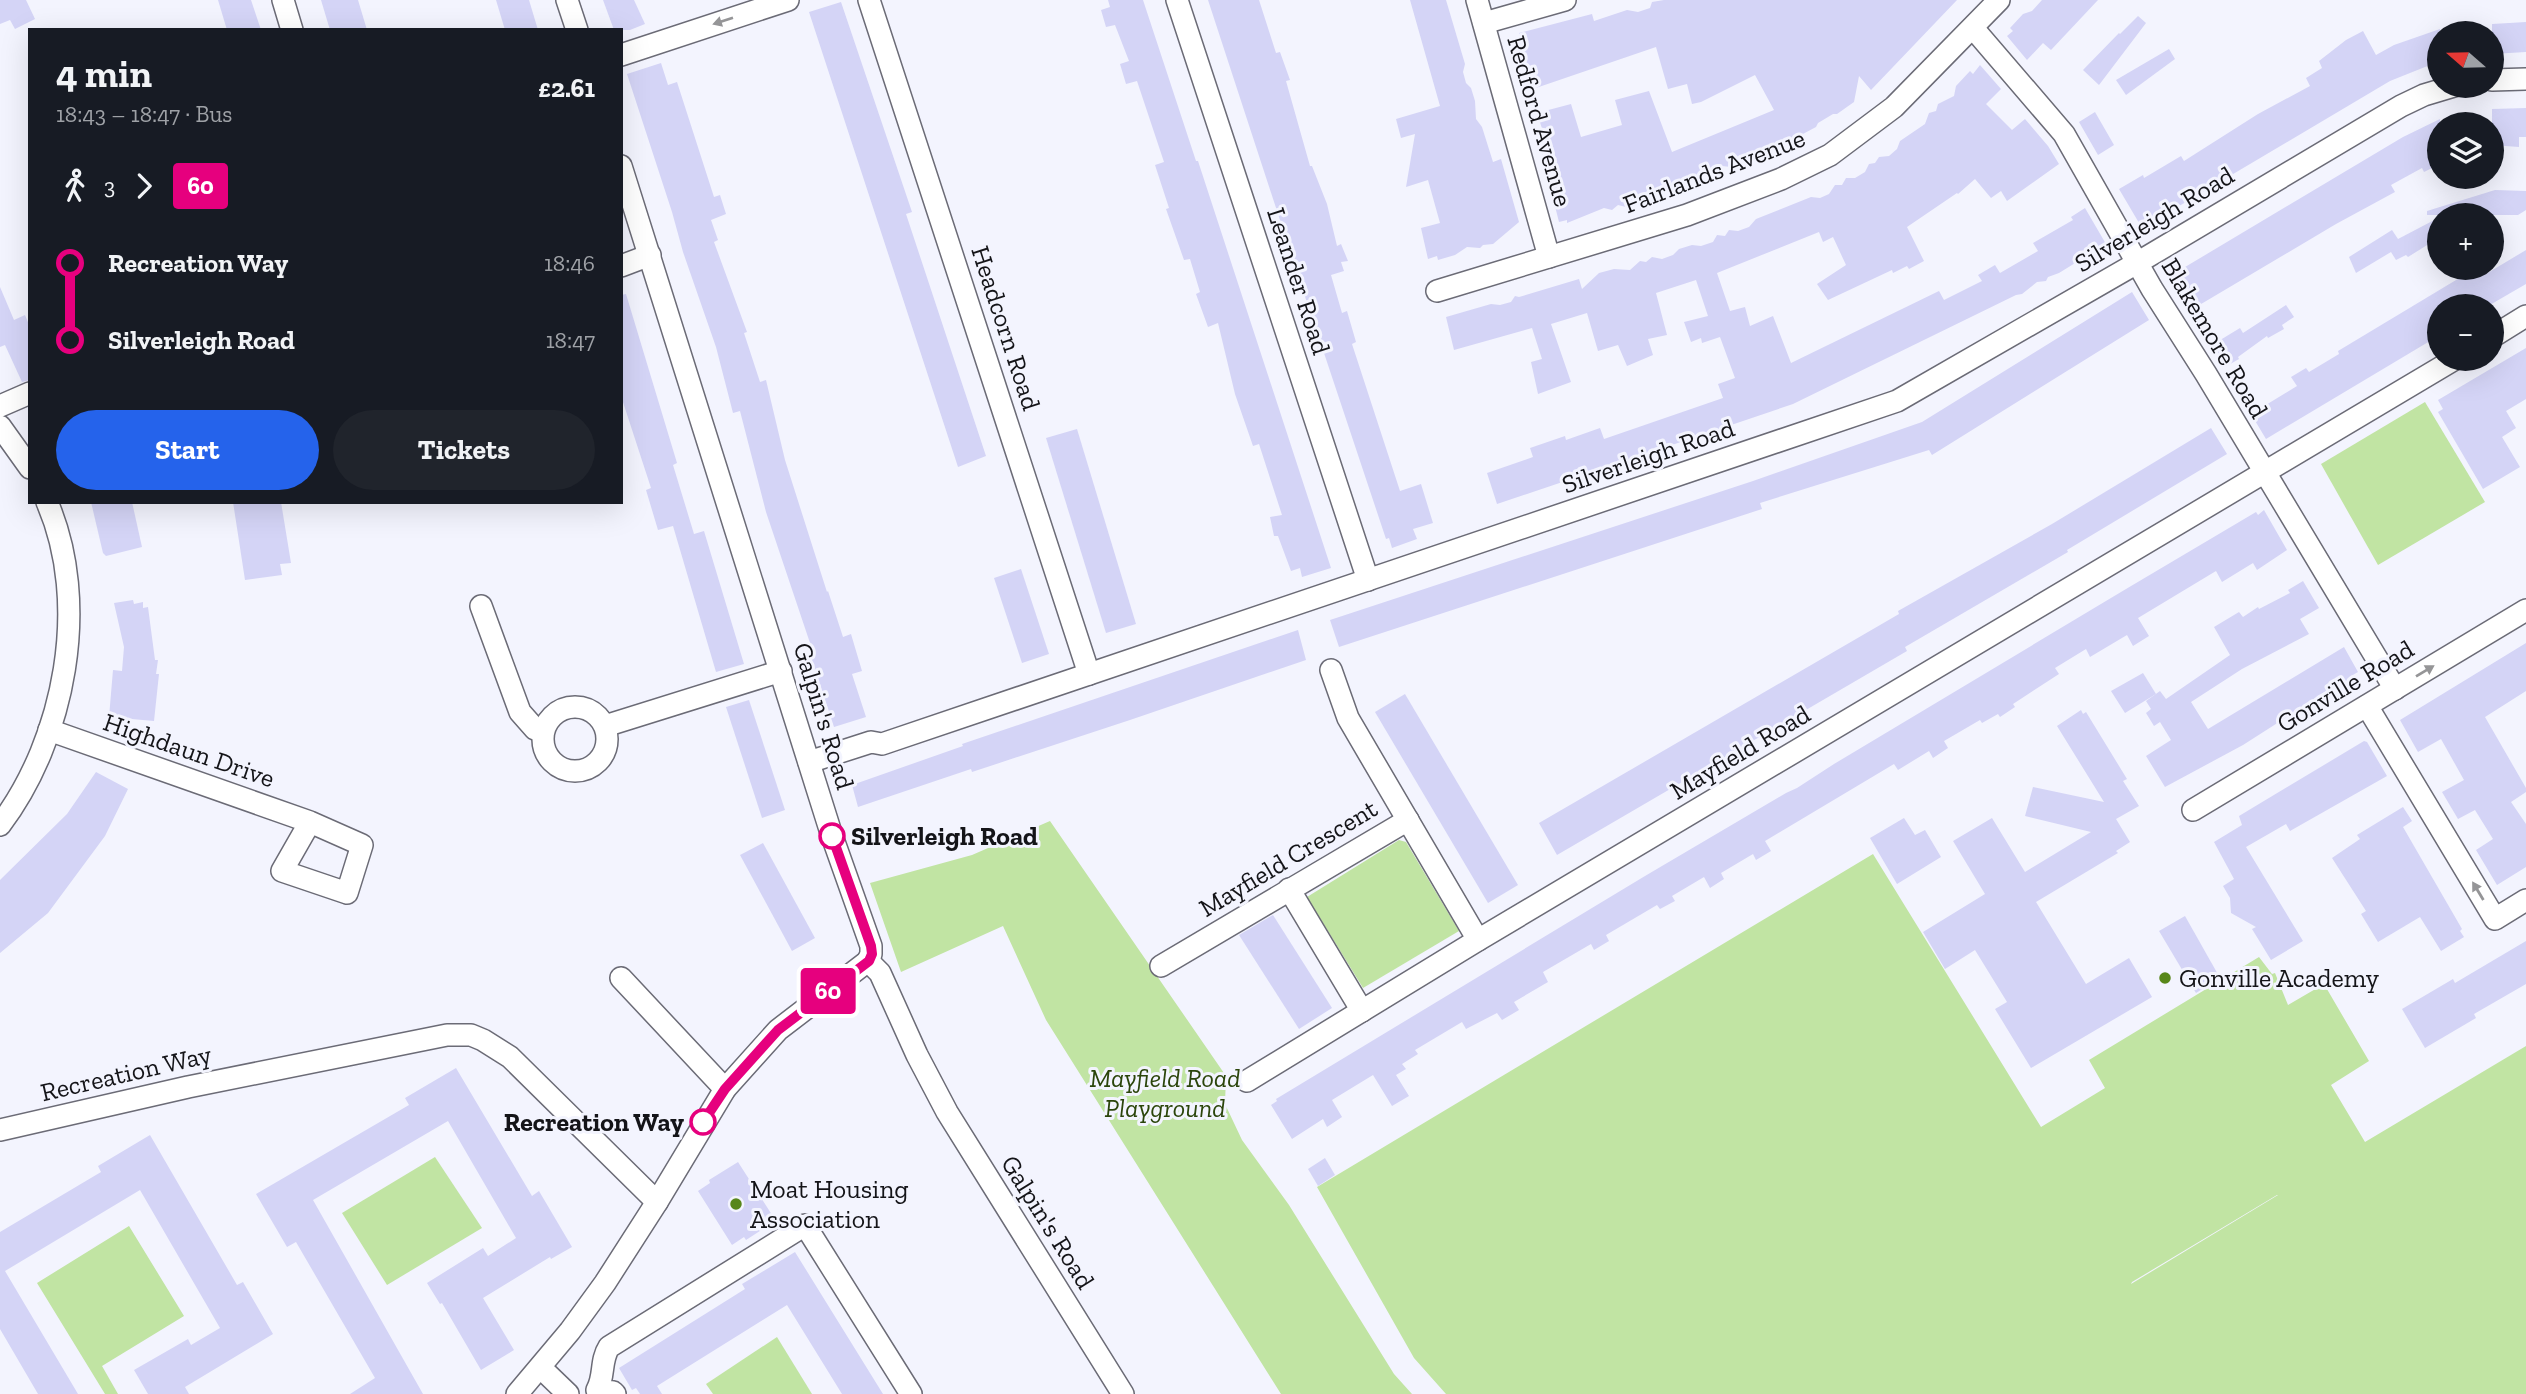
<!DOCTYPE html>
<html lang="en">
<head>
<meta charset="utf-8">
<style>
  body { margin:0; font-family:"Zilla Slab",serif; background:#20242c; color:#f1f3f6; height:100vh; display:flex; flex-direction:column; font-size:26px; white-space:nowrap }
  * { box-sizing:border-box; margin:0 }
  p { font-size:23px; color:#9ea1a6 }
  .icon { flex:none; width:38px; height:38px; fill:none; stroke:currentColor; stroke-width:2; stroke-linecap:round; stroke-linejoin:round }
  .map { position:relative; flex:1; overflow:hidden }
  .sheet { position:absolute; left:28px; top:28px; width:595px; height:476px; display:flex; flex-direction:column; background:#171b24; border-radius:0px; box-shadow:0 7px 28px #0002 }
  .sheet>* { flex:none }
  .badge { padding:0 14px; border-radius:5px; font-size:24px; line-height:46px }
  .needle { width:46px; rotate:290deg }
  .buttons { position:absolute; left:2427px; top:21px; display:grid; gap:14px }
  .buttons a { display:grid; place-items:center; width:77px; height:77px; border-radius:50%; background:#171b24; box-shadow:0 7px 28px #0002; font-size:35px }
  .map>.badge { position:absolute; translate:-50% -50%; box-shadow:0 0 0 4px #fff }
  .legs { display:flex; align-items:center; gap:10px; height:77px; padding:0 28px; font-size:23px }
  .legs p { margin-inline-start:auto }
  .summary { display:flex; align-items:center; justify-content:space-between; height:119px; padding:0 28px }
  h1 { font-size:38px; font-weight:700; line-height:52px }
  .action { display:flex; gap:14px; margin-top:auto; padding:14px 28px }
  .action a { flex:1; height:80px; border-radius:42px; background:#2563eb; color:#fff; font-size:28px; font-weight:700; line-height:80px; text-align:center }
  .action a+a { background:#20242c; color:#f1f3f6 }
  ul { padding:0 28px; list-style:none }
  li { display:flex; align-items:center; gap:24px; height:77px; font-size:26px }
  li i { display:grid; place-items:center; width:10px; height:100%; margin:0 9px; background:currentColor }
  li i::after { content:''; width:18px; height:18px; margin:-9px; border:5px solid; border-radius:50%; background:#171b24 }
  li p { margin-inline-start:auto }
  li:first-child i { background:linear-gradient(#0000 50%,currentColor 0) }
  li:last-child i { background:linear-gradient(currentColor 50%,#0000 0) }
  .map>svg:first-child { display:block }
</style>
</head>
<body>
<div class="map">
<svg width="2526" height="1394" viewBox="0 0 2526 1394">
  <rect width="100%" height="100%" fill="#f3f4fe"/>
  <g fill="#c1e4a3" fill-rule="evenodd">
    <path d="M2425,402L2485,502L2378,565L2321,464Z"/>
    <path d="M1050,821L1226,1076L1225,1104L1242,1140L1289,1205L1394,1374L1412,1394H1281L1046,1020L1003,926L901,972L870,883L972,855Z"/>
    <path d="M1399,840L1406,842L1459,931L1363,988L1307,897Z"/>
    <path d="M1873,854L2041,1127L2105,1088L2089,1060L2259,957L2272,974L2275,973L2288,1005L2324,984L2369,1061L2331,1085L2365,1142L2526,1046V1394H1446L1414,1358L1317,1187ZM2277,1195H2278L2131,1284L2132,1282Z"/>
    <path d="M435,1157L482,1228L387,1285L342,1213Z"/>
    <path d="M129,1226L184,1316L102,1366L118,1394H105L37,1283Z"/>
    <path d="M777,1337L812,1394H713L706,1384Z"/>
  </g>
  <g fill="#d4d4f6">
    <path d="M0,0H26L35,19L15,29L10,20L0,24Z"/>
    <path d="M218,0H251L261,30H227Z"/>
    <path d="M321,0H358L367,30H330Z"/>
    <path d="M496,0H529L538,30H505Z"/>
    <path d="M603,0H634L645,24L630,30H614Z"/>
    <path d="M1108,0H1143L1196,161H1198L1331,568L1302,577L1300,568L1291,571L1278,536H1274L1270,517L1282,515L1259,444L1253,446L1235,394L1218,323L1208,327L1196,294L1200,292L1190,259L1184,260L1166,209L1169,208L1155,165L1164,162L1137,81L1126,84L1120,64L1129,61L1115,25L1106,27L1101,10L1110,7Z"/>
    <path d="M1208,0H1259L1276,53L1280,52L1290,80L1286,81L1310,166H1312L1327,204L1337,246L1341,244L1348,261L1341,262L1344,271L1331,275L1342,313L1347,311L1356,342L1352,344L1400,491L1421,484L1433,523L1413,529L1417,539L1392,548L1389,538L1386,539L1322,347L1318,348L1309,323L1313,321Z"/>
    <path d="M1410,0H1446L1465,64L1463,72L1466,83L1471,88L1475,101L1476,119L1482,127L1493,162L1501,159L1519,222L1493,244L1483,245L1480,248L1467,247L1455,255L1438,260L1437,256L1428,259L1421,228L1440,223L1428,180L1406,187L1415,134L1401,138L1396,119L1440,106Z"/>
    <path d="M1664,0H1957L1871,90L1859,76L1854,102L1837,114H1833L1818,123L1816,127L1771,151L1731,167L1722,166L1709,171L1702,178H1695L1691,183L1683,181L1672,186L1665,193L1659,192L1653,197L1645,196L1631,201L1626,207L1618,205L1612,210L1604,208L1567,223V220L1559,222L1539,143L1546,141L1537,113L1571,104L1581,137L1622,125L1615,100L1649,91L1672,152L1774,110L1755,75L1701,102L1692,104L1687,84L1668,89L1656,47L1530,90L1532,76L1529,66L1523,61L1517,42L1521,41L1519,33L1592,14L1594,21L1627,10L1638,12L1650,8L1652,2Z"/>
    <path d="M2042,0H2098L2051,50L2043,43L2027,60L2007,36L2013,31L2010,28L2023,14L2032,11Z"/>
    <path d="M841,2L912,212L906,214L986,456L958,467L809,12Z"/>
    <path d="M2138,16L2146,23L2099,85L2083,70L2119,33L2120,34Z"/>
    <path d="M2526,22V52L2492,54V24Z"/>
    <path d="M2440,29V61L2390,81L2142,228L2119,189L2143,175L2144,178L2181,156L2184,161L2258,114L2310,86L2306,78L2322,68L2319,61L2346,40L2363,31L2376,55L2394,45Z"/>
    <path d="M2169,49L2175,59L2126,95L2116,80Z"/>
    <path d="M661,63L668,85L677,82L714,197L720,195L726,214L711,220L718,240L714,242L747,332L744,333L760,382L766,380L785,460L827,592L828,591L843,637L851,634L862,671L852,674L866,717L834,727L820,684H819L808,647L811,646L766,512L740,411L733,413L716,347L683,252L672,212L627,74Z"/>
    <path d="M1980,65L2001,89L1986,104L2012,130L2025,119L2048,146L2059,164L2007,201L2001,191L1991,198L1975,179L1958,194L1957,193L1907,227L1924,261L1909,269L1907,266L1893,273L1892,270L1828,300L1817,284L1846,265L1833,237L1823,242L1819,232L1717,273L1730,311L1745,307L1750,326L1773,316L1791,363L1939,291L1944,300L1982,281L1978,275L1995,265L2000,273L2038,251L2033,243L2073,220L2071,217L2085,208L2106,244L2059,273L2048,277L2046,281L2037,282L2022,294L2016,295L1793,404L1497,504L1487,473L1533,457L1530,448L1565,436L1566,440L1600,428L1604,439L1723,398L1718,384L1735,378L1720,337L1702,343L1701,338L1691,342L1684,322L1708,316L1696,280L1656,293L1667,335L1648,339L1653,355L1627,366L1618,345L1598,351L1587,313L1551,324L1571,382L1538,394L1531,362L1542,359L1532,328L1454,350L1446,317L1491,304L1500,305L1511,302L1515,296L1519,297L1579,279L1582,289L1599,273L1614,269L1630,270L1640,261L1646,262L1652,257L1662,259L1673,255L1679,249L1692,245L1701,246L1713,242L1717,235L1725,236L1729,230L1738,231L1749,227L1756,219L1811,197L1820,198L1829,194L1835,185H1842L1846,178H1855L1865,172L1869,164L1875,163L1879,157L1889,156L1897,149L1900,141L1925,124L1929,113L1936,111L1938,104L1954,96L1956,86L1970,71L1973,74Z"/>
    <path d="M2526,108V137H2519V147L2492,145V109Z"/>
    <path d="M2095,112L2114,145L2098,155L2079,122Z"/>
    <path d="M2440,119V164L2424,172L2422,168L2391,185L2395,192L2336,224L2191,310L2170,276L2403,137Z"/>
    <path d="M2495,190L2526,191V210L2518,215H2427V211Z"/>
    <path d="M2440,217V237L2408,257L2406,255L2396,260L2391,252L2356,273L2349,257L2392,230L2398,239Z"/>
    <path d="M2526,250V284L2488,306H2440V335L2266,439L2251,414L2297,386L2291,377L2306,368L2309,372L2339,354L2338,351L2476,268H2482L2486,274Z"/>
    <path d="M0,287L14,320L25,315L30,327V380L22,382L5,345L0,347Z"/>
    <path d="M2132,292L2149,320L1932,455L1929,450L1760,503L1762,509L1339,647L1330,620L1753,481L1922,422Z"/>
    <path d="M626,294L677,463L673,465L694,534L704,531L744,664L716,672L673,526L658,530L646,490L651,488L621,396V295Z"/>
    <path d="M2286,305L2294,317L2282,325L2284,329L2268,338L2267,336L2238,357L2239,359L2225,367L2212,345L2240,328L2243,333Z"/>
    <path d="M2526,348V399L2506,411L2516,428L2502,437L2520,467L2483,489L2438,412L2443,409L2438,400Z"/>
    <path d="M2211,428L2227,454L2067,550L2068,552L1905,647L1907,651L1557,855L1539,823L1899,614L1898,611L2052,524Z"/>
    <path d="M1077,429L1136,624L1106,633L1046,438Z"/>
    <path d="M91,502H132L142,547L106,556L103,553Z"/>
    <path d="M233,502H281L291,563L280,564L282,575L245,580Z"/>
    <path d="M2264,510L2287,550L2257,570L2253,563L2222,582L2216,571L2138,618L2149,636L2133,646L2127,635L2090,657L2086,649L2055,668L2059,674L2013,704L2015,707L2000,717L1998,714L1982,723L1980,720L1944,741L1948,748L1933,758L1929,751L1898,770L1894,764L1765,841L1771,851L1756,860L1753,854L1721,873L1724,879L1710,888L1704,877L1672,896L1675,901L1660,909L1657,905L1606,935L1609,941L1594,950L1591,944L1543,972L1548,982L1514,1002L1519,1010L1502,1020L1497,1013L1466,1029L1462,1022L1415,1050L1418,1054L1402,1064L1406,1069L1396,1075L1409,1096L1392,1106L1373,1075L1332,1100L1342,1117L1327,1127L1323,1119L1292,1139L1271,1105L1277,1101L1276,1099L1645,876L1786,793L1797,788L1834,764L2126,589L2256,512L2258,515Z"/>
    <path d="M1021,569L1049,654L1022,663L994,578Z"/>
    <path d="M2303,581L2319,608L2300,619L2309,634L2242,669L2191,702L2208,729L2344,647L2358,672L2351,676L2352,678L2317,696L2315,701L2307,703L2301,708L2243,745L2165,787L2146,756L2171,740L2160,722L2154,726L2146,713L2151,709L2146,701L2160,691L2166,699L2230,655L2214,627L2239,612L2243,617L2258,607L2259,609L2290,593L2288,590Z"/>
    <path d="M133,600L134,604L143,602V608L148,607L155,660H158L156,674H159L154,721L109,717L113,670L122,671L124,647L114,603Z"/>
    <path d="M1298,630L1306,660L1130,720L972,772L971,769L858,807L852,785L963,746L962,744Z"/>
    <path d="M2526,643V691L2485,717L2526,788V792L2511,802L2526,824V867L2497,885L2476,850L2493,839L2475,810L2458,819L2442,792L2464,780L2441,739L2418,752L2400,720Z"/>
    <path d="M2143,673L2156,694L2125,713L2111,691Z"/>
    <path d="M1405,694L1518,885L1488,903L1375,712Z"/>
    <path d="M749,700L785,810L762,818L726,707Z"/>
    <path d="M2081,710L2083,714L2086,712L2127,779L2123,781L2139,806L2116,819L2130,842L2116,851L2118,853L2036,902L2086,984L2129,958L2152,997L2031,1068L1995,1009L2007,1002L1975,950L1945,969L1923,932L1985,894L1953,841L1992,818L2025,872L2091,832L2025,816L2033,787L2104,802L2057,726Z"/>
    <path d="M2364,741L2367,742L2387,776L2290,831L2286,824L2246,847L2303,941L2271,960L2252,929L2256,927L2231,913L2230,898L2223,886L2234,879L2214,842L2242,825L2239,816Z"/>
    <path d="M96,772L128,789L105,836L48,913L0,953V880L67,814Z"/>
    <path d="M2403,807L2412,821L2403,827L2462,929L2460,931L2464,937L2441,951L2420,917L2378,942L2361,914L2366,911L2332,858L2360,839L2357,835Z"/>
    <path d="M1904,818L1915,835L1925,830L1941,857L1897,884L1870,838Z"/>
    <path d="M763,843L815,938L792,951L740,855Z"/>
    <path d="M1273,915L1332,1008L1299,1029L1239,935Z"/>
    <path d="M2185,916L2220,978L2196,993L2159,931Z"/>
    <path d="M2526,941V984L2474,1014L2476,1018L2425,1048L2402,1009L2453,979L2455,983Z"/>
    <path d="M456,1068L532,1196L539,1191L572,1247L551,1259L550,1257L483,1298L514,1350L481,1370L442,1303L440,1304L427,1283L483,1248L488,1256L516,1238L448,1121L313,1200L423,1394H350L375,1378L296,1242L287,1247L256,1194L409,1105L405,1098Z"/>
    <path d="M150,1135L237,1285L243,1282L273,1334L185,1387L189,1394H148L134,1370L188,1339L191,1345L220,1328L140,1190L5,1271L78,1394H38L0,1329V1232L101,1172L98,1166Z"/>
    <path d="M1325,1158L1335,1175L1318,1186L1308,1169Z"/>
    <path d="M738,1162L774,1218L761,1226L763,1229L746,1240L744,1237L732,1245L698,1191L710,1183L709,1180Z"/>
    <path d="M795,1252L883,1394H842L787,1305L657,1386L662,1394H640L636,1388L632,1390L619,1368L745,1289L742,1284Z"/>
  </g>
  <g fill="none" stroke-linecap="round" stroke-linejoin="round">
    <g stroke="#6b6b76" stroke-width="24">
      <g id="minor">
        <path d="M283,0L292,30"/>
        <path d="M567,0L577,30"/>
        <path d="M869,0L1089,674"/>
        <path d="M1177,0L1368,580"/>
        <path d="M1477,0L1549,257"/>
        <path d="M1484,23L1565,0"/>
        <path d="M1973,28L2064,134L2152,289L2206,374L2395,689"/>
        <path d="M621,55L788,0"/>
        <path d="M2492,80L2526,79"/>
        <path d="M621,166L832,836L871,946V954L868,961"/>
        <path d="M621,266L650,255"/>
        <path d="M1437,291L1687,215L1781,179L1830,155L1894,107L1999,0"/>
        <path d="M2492,337L2526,316"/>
        <path d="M0,406L30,393"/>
        <path d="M0,426L30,468"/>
        <path d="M481,606L520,712L535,729L543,732"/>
        <path d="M1331,670L1348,718L1478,940"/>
        <path d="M2367,706L2495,919L2526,900"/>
        <circle cx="575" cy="739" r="32"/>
        <path d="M605,726L781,671"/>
        <path d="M49,730L310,822L362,845L347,893L282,871L310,822"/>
        <path d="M809,762L871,742L882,744L1897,401L2137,263L2401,106L2424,95L2454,86"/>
        <path d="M2193,810L2526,610"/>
        <path d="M0,825C65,739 91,603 47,502"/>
        <path d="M1289,889L1362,1011"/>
        <path d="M868,961L880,973L917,1055L947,1112L1123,1394"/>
        <path d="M1161,966L1408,820"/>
        <path d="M621,978L725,1089"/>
        <path d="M1247,1081L1478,940L2455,359"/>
        <path d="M0,1130L188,1087L447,1035H471L483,1040L510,1057L657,1202"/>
        <path d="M541,1368L568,1394"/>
        <path d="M517,1394L570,1331L605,1283L657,1202L725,1089L778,1030L868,961"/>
        <path d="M615,1394L613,1392L597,1390C605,1376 600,1361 609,1347L805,1225L911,1394"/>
      </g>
    </g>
    <use href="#minor" stroke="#fff" stroke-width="21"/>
  </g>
  <defs><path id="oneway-solid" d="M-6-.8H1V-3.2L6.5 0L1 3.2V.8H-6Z" transform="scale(1.75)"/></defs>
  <g fill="#959597">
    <use href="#oneway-solid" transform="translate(723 21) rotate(162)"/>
    <use href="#oneway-solid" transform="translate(2425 671) rotate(-31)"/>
    <use href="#oneway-solid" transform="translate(2478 891) rotate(-121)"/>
  </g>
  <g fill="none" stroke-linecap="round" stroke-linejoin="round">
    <g stroke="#fff" stroke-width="16">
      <path id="line-1" d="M703,1122L725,1089L778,1030L869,961L872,954L871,946L832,836"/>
    </g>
    <use href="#line-1" stroke="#e6007e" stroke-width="10"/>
  </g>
  <g fill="#fff" stroke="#e6007e" stroke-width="3.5">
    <circle cx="832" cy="836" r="12"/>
    <circle cx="703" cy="1122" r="12"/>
  </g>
  <g fill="#578619" stroke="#f3f4fe" stroke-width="2.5">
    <circle cx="2165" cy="978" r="7"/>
    <circle cx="736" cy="1204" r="7"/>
  </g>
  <g text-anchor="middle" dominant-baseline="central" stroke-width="6" stroke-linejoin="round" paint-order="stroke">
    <g font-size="26" fill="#141418" stroke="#f3f4fe">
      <text transform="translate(1540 121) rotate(74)">Redford Avenue</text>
      <text transform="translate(1714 171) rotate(-21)">Fairlands Avenue</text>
      <text transform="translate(2154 219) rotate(-31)">Silverleigh Road</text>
      <text transform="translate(1299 281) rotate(72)">Leander Road</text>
      <text transform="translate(1006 328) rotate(72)">Headcorn Road</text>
      <text transform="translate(2215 338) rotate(59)">Blakemore Road</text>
      <text transform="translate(1648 456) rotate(-19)">Silverleigh Road</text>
      <text transform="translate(2345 686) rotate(-31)">Gonville Road</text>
      <text transform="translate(824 716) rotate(73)">Galpin's Road</text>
      <text transform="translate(189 750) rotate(19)">Highdaun Drive</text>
      <text transform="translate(1740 752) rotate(-31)">Mayfield Road</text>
      <text transform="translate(1288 858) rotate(-31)">Mayfield Crescent</text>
      <text transform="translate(126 1073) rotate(-13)">Recreation Way</text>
      <text transform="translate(1048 1222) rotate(58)">Galpin's Road</text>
    </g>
    <g font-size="26" font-weight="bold" fill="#141418" stroke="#f3f4fe" text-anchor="start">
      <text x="851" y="836">Silverleigh Road</text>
      <text x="684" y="1122" text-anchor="end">Recreation Way</text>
    </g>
    <g font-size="26" fill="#141418" stroke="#f3f4fe" text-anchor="start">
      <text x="2179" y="978">Gonville Academy</text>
      <text x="750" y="1189">Moat Housing<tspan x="750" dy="30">Association</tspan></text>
    </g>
    <g font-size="26" font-style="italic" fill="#2b450b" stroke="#f3f4fe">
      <text x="1165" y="1078">Mayfield Road<tspan x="1165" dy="30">Playground</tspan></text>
    </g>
  </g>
</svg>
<div class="buttons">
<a><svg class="needle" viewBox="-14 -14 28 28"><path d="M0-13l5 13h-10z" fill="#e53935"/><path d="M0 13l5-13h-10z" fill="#9ea1a6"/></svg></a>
<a><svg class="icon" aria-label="layers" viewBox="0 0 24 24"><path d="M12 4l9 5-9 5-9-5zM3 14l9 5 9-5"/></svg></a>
<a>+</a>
<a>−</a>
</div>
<b class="badge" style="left:828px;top:991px;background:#e6007e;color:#fff">60</b>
<section class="sheet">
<div class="summary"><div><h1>4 min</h1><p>18:43 – 18:47 · Bus</p></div><b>£2.61</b></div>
<div class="legs"><svg class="icon" aria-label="walk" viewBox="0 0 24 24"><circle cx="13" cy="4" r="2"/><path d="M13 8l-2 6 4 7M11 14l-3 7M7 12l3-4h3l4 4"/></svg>3<svg class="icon" aria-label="forward" viewBox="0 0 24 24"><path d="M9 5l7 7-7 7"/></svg><b class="badge" style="background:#e6007e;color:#fff">60</b></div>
<ul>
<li><i style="color:#e6007e"></i><b>Recreation Way</b><p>18:46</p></li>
<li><i style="color:#e6007e"></i><b>Silverleigh Road</b><p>18:47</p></li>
</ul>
<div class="action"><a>Start</a><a>Tickets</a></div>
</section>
</div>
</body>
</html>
